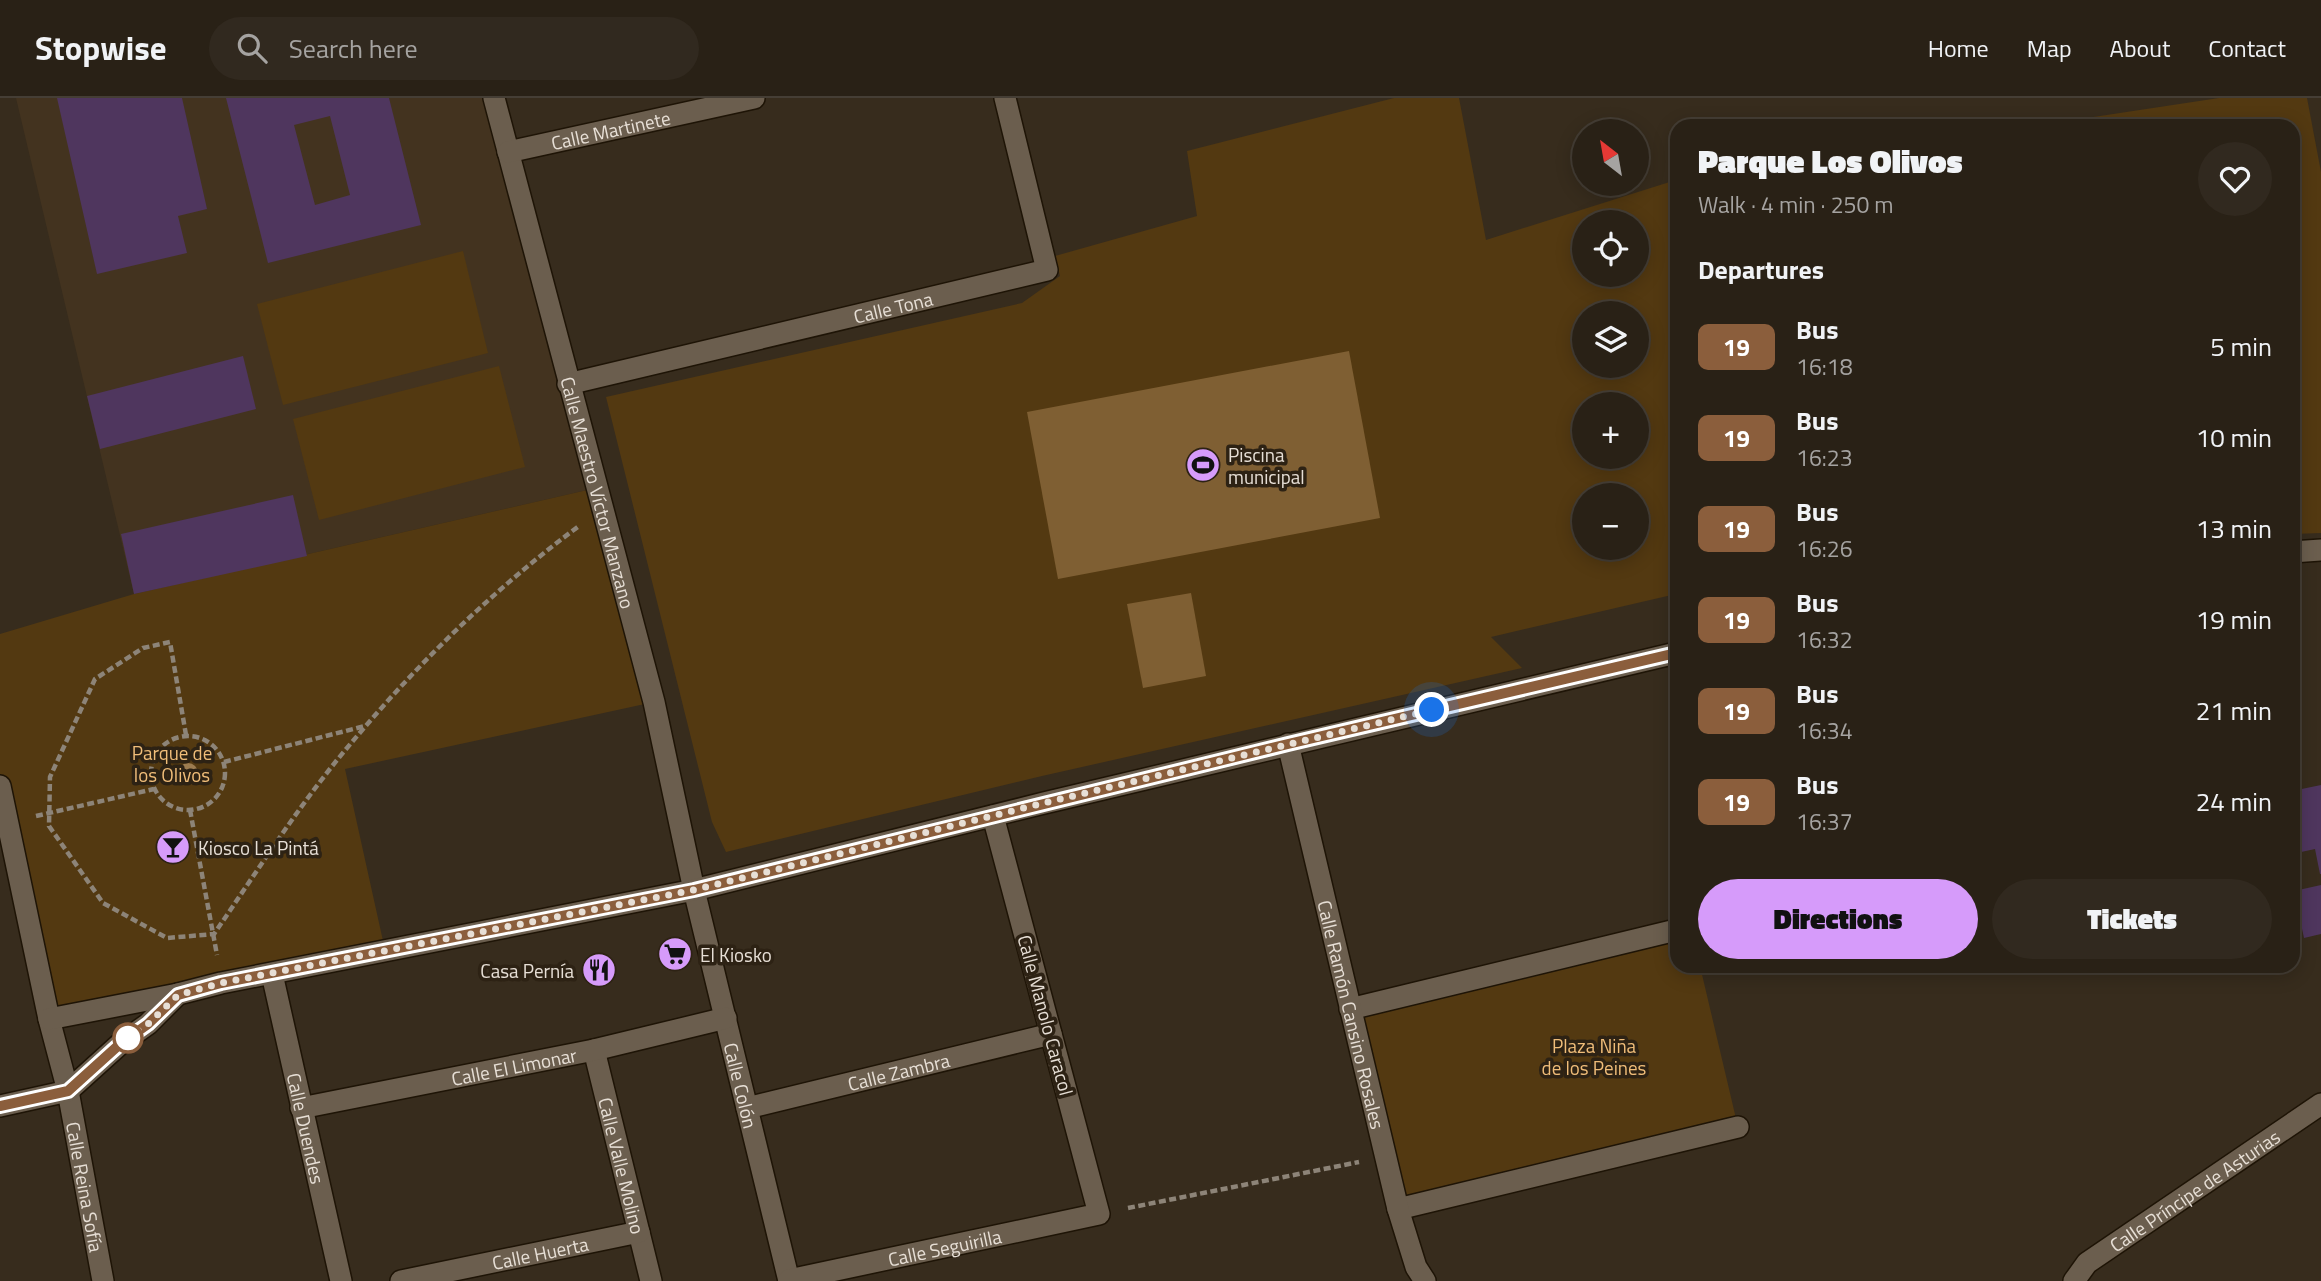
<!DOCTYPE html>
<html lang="en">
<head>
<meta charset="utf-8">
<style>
  body { margin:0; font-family:"Titillium Web",sans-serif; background:#31291f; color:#f1f3f6; height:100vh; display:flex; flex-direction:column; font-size:26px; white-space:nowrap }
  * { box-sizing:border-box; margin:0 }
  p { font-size:23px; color:#a5a3a1 }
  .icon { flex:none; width:38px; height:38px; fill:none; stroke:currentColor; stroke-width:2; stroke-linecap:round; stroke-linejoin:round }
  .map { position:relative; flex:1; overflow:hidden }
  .drawer { position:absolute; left:1670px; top:21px; width:630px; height:854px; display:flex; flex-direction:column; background:#292116; border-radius:21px; box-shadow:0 4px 18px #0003,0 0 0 2px #453e35 }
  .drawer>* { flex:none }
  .badge { padding:0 14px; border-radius:10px; font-size:24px; line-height:46px }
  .needle { width:46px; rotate:329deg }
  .tools { position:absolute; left:1572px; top:21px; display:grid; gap:14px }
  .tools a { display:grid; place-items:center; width:77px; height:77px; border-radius:50%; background:#292116; box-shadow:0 4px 18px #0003,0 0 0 2px #453e35; font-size:35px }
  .you { position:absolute; width:35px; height:35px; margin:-18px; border:5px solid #fff; border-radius:50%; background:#1a73e8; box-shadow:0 0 0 10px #1a73e833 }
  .map>.badge { position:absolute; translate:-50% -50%; box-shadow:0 0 0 4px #fff }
  h2 { padding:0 28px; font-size:26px; line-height:63px }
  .round { display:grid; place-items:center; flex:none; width:74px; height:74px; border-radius:37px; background:#31291f }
  .summary { display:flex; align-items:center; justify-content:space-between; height:119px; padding:0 28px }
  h1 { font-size:33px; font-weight:800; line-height:52px }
  .primary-button { display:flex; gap:14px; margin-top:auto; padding:14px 28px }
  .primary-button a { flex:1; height:80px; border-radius:42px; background:#d69bfa; color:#111; font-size:28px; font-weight:800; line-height:80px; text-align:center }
  .primary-button a+a { background:#31291f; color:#f1f3f6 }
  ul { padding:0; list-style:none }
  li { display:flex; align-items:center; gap:21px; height:91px; padding:0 28px }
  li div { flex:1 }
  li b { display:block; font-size:26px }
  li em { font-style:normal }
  li .badge { min-width:77px; font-weight:700; text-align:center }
  header { display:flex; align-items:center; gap:42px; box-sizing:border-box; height:98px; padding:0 35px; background:#292116; border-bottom:2px solid #453e35 }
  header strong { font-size:33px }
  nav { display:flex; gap:38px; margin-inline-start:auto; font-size:24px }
  .search { width:490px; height:63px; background:#31291f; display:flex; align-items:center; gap:18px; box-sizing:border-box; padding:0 24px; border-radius:38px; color:#a5a3a1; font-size:26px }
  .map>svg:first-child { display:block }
</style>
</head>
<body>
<header>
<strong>Stopwise</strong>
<div class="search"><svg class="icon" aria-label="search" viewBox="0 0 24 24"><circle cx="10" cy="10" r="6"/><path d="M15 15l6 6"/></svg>Search here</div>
<nav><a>Home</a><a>Map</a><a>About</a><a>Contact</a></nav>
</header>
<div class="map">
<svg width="2321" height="1183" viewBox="0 0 2321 1183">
  <rect width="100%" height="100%" fill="#372c1d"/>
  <path fill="#43331f" d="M16,0H494L596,390L134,496Z"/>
  <g fill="#533911" fill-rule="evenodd">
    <path d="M1394,0H1459L1486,142L1676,82V496L1491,539L1522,570L1042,678L726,754L712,724L606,299L1022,205L1060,178L1055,158L1197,118L1187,53ZM1584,124H1636V177H1584ZM1584,215H1636V268H1584ZM1584,306H1636V359H1584ZM1584,397H1636V450H1584Z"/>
    <path d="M2219,0H2307L2321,74V435L2293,436L2292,28H2034Z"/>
    <path d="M463,153L488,255L283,307L257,206Z"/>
    <path d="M499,268L525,369L319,422L293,321Z"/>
    <path d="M596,390L654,604L345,671L385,852L49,921L0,688V536L134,496Z"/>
    <path d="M1676,832V868H1700L1738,1029L1398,1111L1350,911Z"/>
  </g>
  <g fill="#7f5f33">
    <path d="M1349,253L1380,420L1058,481L1027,314Z"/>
    <path d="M1191,495L1206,578L1143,590L1127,506Z"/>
  </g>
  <g fill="#4f365e" fill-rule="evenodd">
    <path d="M57,0H182L207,111L178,118L187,155L97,176Z"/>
    <path d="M226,0H389L421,127L268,165ZM330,18L350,97L315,107L294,27Z"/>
    <path d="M243,258L256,311L100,351L87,298Z"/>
    <path d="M293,397L307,458L134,496L121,436Z"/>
    <path d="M2321,687V776H2320L2315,751L2292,756V693Z"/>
    <path d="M2321,787V836L2304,840L2294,793Z"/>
    <path d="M2140,868H2166V869L2141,875Z"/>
  </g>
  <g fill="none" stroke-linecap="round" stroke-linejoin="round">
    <g stroke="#1e1406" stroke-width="24">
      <g id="lane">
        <path d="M1350,911L1676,832"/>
        <path d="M1398,1111L1738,1029"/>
      </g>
    </g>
    <g stroke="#1e1406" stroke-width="24">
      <g id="street">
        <path id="s1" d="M494,0L654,604L694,792L789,1183"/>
        <path id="s2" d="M508,54L754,0"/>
        <path id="s3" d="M568,286L1047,172L1005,0"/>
        <path id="s4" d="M1288,646L1398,1111L1416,1169L1425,1183"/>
        <path id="s5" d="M0,688L49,921L68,993L103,1183"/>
        <path id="s6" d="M272,876L341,1183"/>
        <path d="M49,921L178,896"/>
        <path id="s7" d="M594,952L651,1183"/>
        <path id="s8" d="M301,1010L594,952L726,920"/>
        <path id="s9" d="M747,1010L1051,936"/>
        <path id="s10" d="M789,1182L1099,1116L993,718"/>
        <path id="s11" d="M401,1183L639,1134"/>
        <path id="s12" d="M2074,1183L2087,1165L2321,1006"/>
      </g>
    </g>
    <g stroke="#1e1406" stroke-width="24">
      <g id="secondary">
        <path d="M2292,454L2321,452"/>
        <path d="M0,1008L68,993L120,946L148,926L178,896L221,885L694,792L1044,705L1676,555"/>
      </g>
    </g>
    <g stroke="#8d8478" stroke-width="4.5" stroke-dasharray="7 3.5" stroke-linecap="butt">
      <path d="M186,637L170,544L143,550L95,581L50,679L49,728L103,805L167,840L214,836C260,769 304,699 358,637C424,559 497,489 579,428"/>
      <circle cx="188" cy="675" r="37"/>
      <path d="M224,664L365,628"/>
      <path d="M190,712L217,857"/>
      <path d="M36,718L154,691"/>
      <path d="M1128,1110L1359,1064"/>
    </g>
    <use href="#lane" stroke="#6b5e4e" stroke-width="21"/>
    <use href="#street" stroke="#6b5e4e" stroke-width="21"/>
    <use href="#secondary" stroke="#6b5e4e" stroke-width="21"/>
  </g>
  <circle fill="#9d7c50" cx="188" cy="675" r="10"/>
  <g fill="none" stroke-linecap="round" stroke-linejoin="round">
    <g stroke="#fff" stroke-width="16">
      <path id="line" d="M0,1008L68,993L120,946L148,926L178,897L221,885L694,792L1288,646L1676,555"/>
    </g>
    <use href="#line" stroke="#8b5e3c" stroke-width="10"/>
    <path stroke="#e7dfd6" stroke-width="7" stroke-dasharray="0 12.6" d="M128,940L148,926L178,897L221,885L694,792L1044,705L1432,612"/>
  </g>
  <defs>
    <g id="stadium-disc" transform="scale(1.75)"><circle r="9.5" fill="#d69bfa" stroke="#2d2214"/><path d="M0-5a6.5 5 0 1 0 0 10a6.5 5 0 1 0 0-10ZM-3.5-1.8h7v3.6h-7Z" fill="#111"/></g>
    <g id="bar-disc" transform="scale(1.75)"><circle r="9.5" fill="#d69bfa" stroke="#2d2214"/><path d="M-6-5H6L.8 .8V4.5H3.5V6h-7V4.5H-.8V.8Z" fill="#111"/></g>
    <g id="supermarket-disc" transform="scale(1.75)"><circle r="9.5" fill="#d69bfa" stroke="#2d2214"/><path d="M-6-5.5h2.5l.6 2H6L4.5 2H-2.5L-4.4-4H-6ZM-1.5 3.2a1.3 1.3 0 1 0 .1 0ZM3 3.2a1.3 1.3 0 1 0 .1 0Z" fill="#111"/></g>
    <g id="restaurant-disc" transform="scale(1.75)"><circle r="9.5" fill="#d69bfa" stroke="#2d2214"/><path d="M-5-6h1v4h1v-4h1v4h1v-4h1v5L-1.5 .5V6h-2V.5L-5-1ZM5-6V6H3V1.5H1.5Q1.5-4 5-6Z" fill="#111"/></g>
  </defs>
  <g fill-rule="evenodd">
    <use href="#stadium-disc" x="1203" y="367"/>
    <use href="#bar-disc" x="173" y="749"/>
    <use href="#supermarket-disc" x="675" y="856"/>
    <use href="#restaurant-disc" x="599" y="872"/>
  </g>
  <circle fill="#fff" stroke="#8b5e3c" stroke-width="3.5" cx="128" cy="940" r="14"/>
  <g text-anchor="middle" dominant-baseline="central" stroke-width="7" stroke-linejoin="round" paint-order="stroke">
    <g font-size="19" fill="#e7dfd6" stroke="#2d2214">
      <text stroke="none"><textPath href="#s2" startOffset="105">Calle Martinete</textPath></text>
      <text stroke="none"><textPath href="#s3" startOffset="334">Calle Tona</textPath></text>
      <text stroke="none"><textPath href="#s1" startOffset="408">Calle Maestro Víctor Manzano</textPath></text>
      <text stroke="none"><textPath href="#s4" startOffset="278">Calle Ramón Cansino Rosales</textPath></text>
      <text transform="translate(1046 917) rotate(75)">Calle Manolo Caracol</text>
      <text stroke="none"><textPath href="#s8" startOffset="217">Calle El Limonar</textPath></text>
      <text stroke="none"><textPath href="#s9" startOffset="156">Calle Zambra</textPath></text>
      <text stroke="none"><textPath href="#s1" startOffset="1018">Calle Colón</textPath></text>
      <text stroke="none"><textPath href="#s6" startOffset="158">Calle Duendes</textPath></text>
      <text stroke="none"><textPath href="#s7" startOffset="119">Calle Valle Molino</textPath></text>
      <text stroke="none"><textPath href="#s5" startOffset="410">Calle Reina Sofía</textPath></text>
      <text stroke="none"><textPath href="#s12" startOffset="152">Calle Príncipe de Asturias</textPath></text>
      <text stroke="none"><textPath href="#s10" startOffset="159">Calle Seguirilla</textPath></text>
      <text stroke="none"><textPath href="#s11" startOffset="142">Calle Huerta</textPath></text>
    </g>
    <g font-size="19" fill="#e7dfd6" stroke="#2d2214" text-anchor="start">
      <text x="1228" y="356">Piscina<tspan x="1228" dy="22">municipal</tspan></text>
      <text x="198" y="749">Kiosco La Pintá</text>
      <text x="700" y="856">El Kiosko</text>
      <text x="574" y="872" text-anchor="end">Casa Pernía</text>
    </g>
    <g font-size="19" fill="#f0bd79" stroke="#2d2214">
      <text x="172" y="654">Parque de<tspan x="172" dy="22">los Olivos</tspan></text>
      <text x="1594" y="947">Plaza Niña<tspan x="1594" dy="22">de los Peines</tspan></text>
    </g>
  </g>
</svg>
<div class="tools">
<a><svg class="needle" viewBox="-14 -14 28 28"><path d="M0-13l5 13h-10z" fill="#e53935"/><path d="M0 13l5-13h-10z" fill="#a5a3a1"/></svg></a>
<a><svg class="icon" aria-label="locate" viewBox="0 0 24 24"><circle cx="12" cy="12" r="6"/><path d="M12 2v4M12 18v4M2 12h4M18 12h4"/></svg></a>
<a><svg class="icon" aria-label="layers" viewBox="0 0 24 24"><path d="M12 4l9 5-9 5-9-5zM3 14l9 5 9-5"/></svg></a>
<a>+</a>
<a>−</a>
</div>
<div class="you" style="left:1432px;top:612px"></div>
<section class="drawer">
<div class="summary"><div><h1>Parque Los Olivos</h1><p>Walk · 4 min · 250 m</p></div><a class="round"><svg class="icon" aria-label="heart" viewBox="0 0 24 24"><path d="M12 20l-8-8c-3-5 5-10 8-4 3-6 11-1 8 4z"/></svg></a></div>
<h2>Departures</h2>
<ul>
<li><span class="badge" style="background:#8b5e3c;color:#fff">19</span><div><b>Bus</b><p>16:18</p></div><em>5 min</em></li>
<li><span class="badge" style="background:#8b5e3c;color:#fff">19</span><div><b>Bus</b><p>16:23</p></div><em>10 min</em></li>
<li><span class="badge" style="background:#8b5e3c;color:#fff">19</span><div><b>Bus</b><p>16:26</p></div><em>13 min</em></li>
<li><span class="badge" style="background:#8b5e3c;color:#fff">19</span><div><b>Bus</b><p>16:32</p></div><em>19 min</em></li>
<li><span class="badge" style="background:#8b5e3c;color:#fff">19</span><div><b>Bus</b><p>16:34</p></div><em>21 min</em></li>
<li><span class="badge" style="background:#8b5e3c;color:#fff">19</span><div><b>Bus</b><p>16:37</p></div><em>24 min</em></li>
</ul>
<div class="primary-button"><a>Directions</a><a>Tickets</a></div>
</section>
</div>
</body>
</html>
